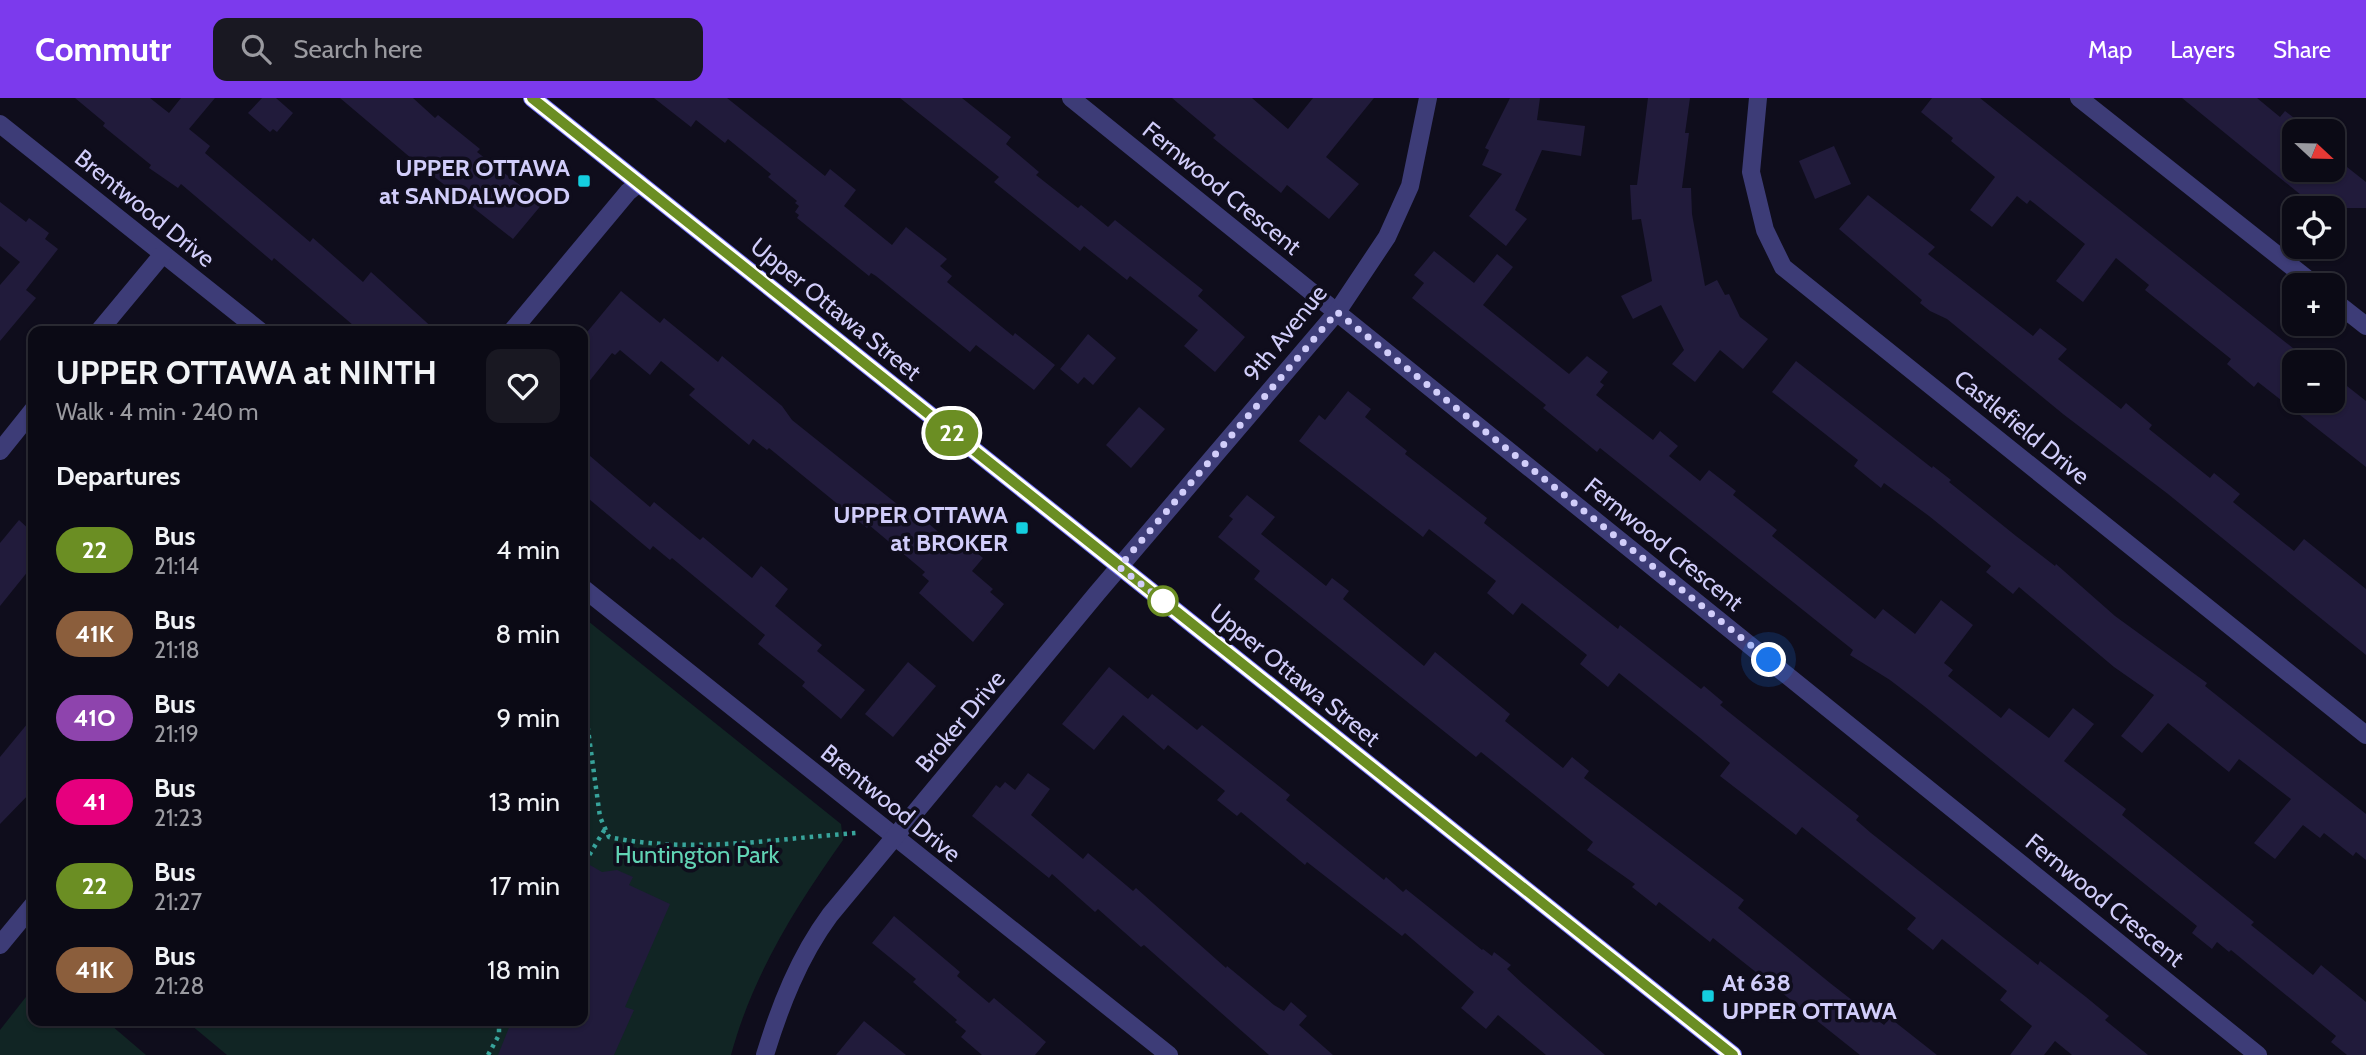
<!DOCTYPE html>
<html lang="en">
<head>
<meta charset="utf-8">
<style>
  body { margin:0; font-family:Cabin,sans-serif; background:#191822; color:#f1f3f6; height:100vh; display:flex; flex-direction:column; font-size:26px; white-space:nowrap }
  * { box-sizing:border-box; margin:0 }
  p { font-size:23px; color:#9a9aa0 }
  .icon { flex:none; width:38px; height:38px; fill:none; stroke:currentColor; stroke-width:2; stroke-linecap:round; stroke-linejoin:round }
  .map { position:relative; flex:1; overflow:hidden }
  .sheet { position:absolute; left:28px; top:228px; width:560px; height:700px; display:flex; flex-direction:column; background:#0b0a15; border-radius:14px; box-shadow:0 2px 5px #0004,0 0 0 2px #2b2b34 }
  .sheet>* { flex:none }
  .badge { padding:0 14px; border-radius:23px; font-size:24px; line-height:46px }
  .needle { width:46px; rotate:112deg }
  .buttons { position:absolute; left:2282px; top:21px; display:grid; gap:14px }
  .buttons a { display:grid; place-items:center; width:63px; height:63px; border-radius:14px; background:#0b0a15; box-shadow:0 2px 5px #0004,0 0 0 2px #2b2b34; font-size:35px }
  .you { position:absolute; width:35px; height:35px; margin:-18px; border:5px solid #fff; border-radius:50%; background:#1a73e8; box-shadow:0 0 0 10px #1a73e833 }
  .map>.badge { position:absolute; translate:-50% -50%; box-shadow:0 0 0 4px #fff }
  h2 { padding:0 28px; font-size:26px; line-height:63px }
  .round { display:grid; place-items:center; flex:none; width:74px; height:74px; border-radius:14px; background:#191822 }
  .headline { display:flex; align-items:center; justify-content:space-between; height:119px; padding:0 28px }
  h1 { font-size:33px; font-weight:800; line-height:52px }
  ul { padding:0; list-style:none }
  li { display:flex; align-items:center; gap:21px; height:84px; padding:0 28px }
  li div { flex:1 }
  li b { display:block; font-size:26px }
  li em { font-style:normal }
  li .badge { min-width:77px; font-weight:700; text-align:center }
  header { display:flex; align-items:center; gap:42px; box-sizing:border-box; height:98px; padding:0 35px; background:#7c3aed; color:#fff }
  header strong { font-size:33px }
  nav { display:flex; gap:38px; margin-inline-start:auto; font-size:24px }
  .search { width:490px; height:63px; background:#191822; display:flex; align-items:center; gap:18px; box-sizing:border-box; padding:0 24px; border-radius:14px; color:#9a9aa0; font-size:26px }
  .map>svg:first-child { display:block }
</style>
</head>
<body>
<header>
<strong>Commutr</strong>
<div class="search"><svg class="icon" aria-label="search" viewBox="0 0 24 24"><circle cx="10" cy="10" r="6"/><path d="M15 15l6 6"/></svg>Search here</div>
<nav><a>Map</a><a>Layers</a><a>Share</a></nav>
</header>
<div class="map">
<svg width="2366" height="957" viewBox="0 0 2366 957">
  <rect width="100%" height="100%" fill="#0f0d1c"/>
  <g fill="#112524">
    <path d="M583,519L841,726L843,742C795,810 753,876 731,957H227L185,922H583Z"/>
    <path d="M33,890V922H105L146,957H0V932Z"/>
  </g>
  <g fill="#211b3b">
    <path d="M75,0H150L169,15L181,0H215L189,31L210,48L205,55L310,144L313,140L363,184L371,174L436,233H360L274,160L272,163L181,86L178,90L149,70L151,67L103,28L105,25Z"/>
    <path d="M262,0H276L293,15L277,34L273,31L270,34L248,15Z"/>
    <path d="M340,0H413L435,20L438,17L480,51L477,54L543,105L513,141L418,66Z"/>
    <path d="M654,0H727L825,78L830,71L856,92L844,108L892,147L906,129L947,161L940,168L952,178L947,184L1013,238L1015,235L1055,267L1034,292L976,247L970,254L876,178L871,175L869,178L797,120L799,117L795,114L799,108L795,105L797,103L768,79L771,76L728,41L725,45L696,22L691,29Z"/>
    <path d="M900,0H962L1011,39L1006,46L1039,74L1036,77L1078,110L1081,107L1108,129L1115,122L1203,192L1198,198L1245,239L1215,274L1184,248L1198,232L1130,178L1127,182L1084,148L1080,153L994,84L999,79Z"/>
    <path d="M1172,0H1252L1288,31L1313,0H1374L1326,59L1359,86L1329,121L1287,87L1281,95L1213,40L1216,37Z"/>
    <path d="M1510,0H1540L1537,22L1585,28L1581,58L1542,52L1515,112L1527,121L1506,148L1469,118L1502,76L1482,67L1489,52L1485,50Z"/>
    <path d="M1648,0H1690L1685,35H1689L1682,90H1691L1692,116L1705,188L1717,182L1725,197L1729,196L1740,219L1768,241L1743,271L1720,252L1695,284L1672,266L1684,252L1661,207L1633,221L1621,198L1652,183L1641,121L1632,122L1630,87H1637Z"/>
    <path d="M1932,0H1980L2304,259L2306,256L2316,264H2294V303H2333V277L2366,303V369L2258,284L2254,289L2227,266L2231,261L2145,192L2149,187L2116,160L2083,204L2056,183L2085,146L2030,102L2027,106L2017,98L1992,129L1970,112L1995,79L1951,43L1953,40L1921,14Z"/>
    <path d="M2182,0H2257L2280,19L2285,13L2311,33H2294V72H2333V58L2366,84V110H2308L2297,102L2301,97Z"/>
    <path d="M1834,48L1851,86L1815,101L1799,63Z"/>
    <path d="M1868,97L1935,149L1928,156L2033,238L2040,230L2067,251L2058,261L2121,311L2126,305L2152,327L2149,331L2210,380L2214,375L2240,396L2233,404L2294,453L2304,441L2366,491V557L2168,396L2063,316L1947,221L1930,213L1920,205L1922,202L1839,131Z"/>
    <path d="M0,104L26,124L29,120L49,135L45,141L58,151L26,192L36,200L0,243V187L20,164L0,148Z"/>
    <path d="M1434,153L1474,185L1497,156L1513,169L1483,207L1569,276L1587,258L1608,274L1600,284L1604,287L1596,297L1653,342L1660,333L1678,348L1669,358L1700,383L1709,372L1736,393L1733,397L1777,432L1772,438L1875,521L1883,511L1915,536L1941,502L1973,527L1944,565L1953,572L1948,578L2001,620L2009,610L2049,640L2073,610L2094,626L2064,663L2126,711L2122,717L2254,824L2251,827L2313,877L2321,867L2366,904V957H2347L2331,944L2336,938L2231,852L2229,854L2217,844L2212,851L2192,835L2197,828L1924,608L1890,582L1850,557L1853,552L1600,350L1597,354L1543,310L1546,307L1412,200L1424,185L1414,177Z"/>
    <path d="M621,193L660,225L664,220L718,264L722,258L782,308L792,322L917,422L921,419L950,444L956,437L983,460L972,473L993,491L990,494L1004,506L973,544L919,495L929,483L922,477L925,474L869,427L867,430L769,350L767,352L753,341L749,347L689,297L695,291L661,263L650,277L620,252L615,257L612,255L583,291V239Z"/>
    <path d="M1088,236L1116,260L1093,287L1084,279L1078,286L1060,271Z"/>
    <path d="M1796,263L1932,370L1933,368L1951,382L1949,384L2016,438L2055,468L2056,466L2115,518L2207,585L2205,588L2366,716V762L2356,754L2353,758L2324,735L2320,740L2303,727L2275,761L2254,745L2291,701L2239,661L2229,674L2168,625L2142,655L2121,638L2154,597L2114,569L2019,489L2013,496L1986,474L1991,468L1929,418L1884,385L1881,390L1854,368L1858,362L1772,294Z"/>
    <path d="M1348,293L1371,311L1365,319L1407,353L1405,356L1487,420L1484,425L1618,531L1620,527L1701,591L1704,588L1723,604L1720,607L1859,718L1856,722L1871,735L2038,867L2040,863L2086,899L2109,918L2105,922L2148,957H2072L2055,943L2044,957H2010L2032,928L2000,902L2007,893L1942,841L1933,852L1907,831L1916,820L1802,729L1796,737L1720,678L1730,665L1699,639L1619,575L1608,589L1580,566L1587,557L1522,505L1513,517L1487,495L1496,483L1429,431L1423,439L1299,343L1319,317L1325,322Z"/>
    <path d="M1139,309L1165,331L1131,370L1106,347Z"/>
    <path d="M583,352L650,409L654,404L700,442L703,439L752,480L761,468L788,491L775,508L822,547L817,553L865,592L841,621L802,588L805,584L758,546L765,537L672,460L670,462L653,448L650,452L583,396Z"/>
    <path d="M1247,397L1275,419L1261,436L1326,488L1332,480L1349,493L1343,501L1424,568L1435,554L1510,616L1505,623L1563,670L1572,659L1589,673L1584,680L1744,802L1738,810L1830,885L1884,927L1890,920L1937,957H1860L1713,840L1710,844L1659,804L1656,808L1632,789L1635,786L1587,752L1593,744L1481,654L1476,659L1254,481L1260,473L1218,439L1233,421L1229,418Z"/>
    <path d="M19,422L33,435V467L0,508V445Z"/>
    <path d="M908,564L936,588L893,639L865,616Z"/>
    <path d="M1109,569L1148,601L1152,596L1197,632L1202,627L1290,697L1286,702L1384,782L1386,779L1403,794L1406,791L1482,852L1483,851L1492,858L1494,854L1511,867L1507,871L1523,886L1605,957H1546L1498,917L1486,931L1461,910L1474,894L1405,835L1402,838L1307,764L1305,767L1241,714L1237,718L1217,702L1225,693L1168,647L1164,652L1123,617L1094,652L1062,626Z"/>
    <path d="M33,619V692L0,726V659Z"/>
    <path d="M1028,675L1050,691L1031,717L1083,761L1088,755L1133,793L1136,790L1226,870L1227,868L1274,907L1284,913L1291,904L1307,918L1299,927L1333,957H1269L1144,847L1141,849L1098,811L1095,814L1052,776L1049,780L972,718L996,687L1000,690L1005,684L1015,692Z"/>
    <path d="M583,763L602,774L617,772L633,779L629,787L670,806L625,909L634,912L614,957H498L512,922H583Z"/>
    <path d="M894,818L960,874L957,878L989,905L994,900L1046,944L1035,957H982L961,939L966,933L955,924L957,922L913,884L916,881L872,845Z"/>
    <path d="M864,923L906,957H836Z"/>
  </g>
  <g fill="none" stroke-linecap="round" stroke-linejoin="round">
    <g stroke="#38a49b" stroke-width="4.5" stroke-dasharray="3.5 5" stroke-linecap="butt">
      <path d="M583,595L600,719L609,739C690,756 774,741 856,735"/>
      <path d="M585,764L605,731"/>
      <path d="M488,957L499,937V922"/>
    </g>
    <g stroke="#3d3c77" stroke-width="18">
      <path d="M1071,0L2258,957"/>
      <path d="M1758,0L1751,74L1765,132L1783,169L2366,637"/>
      <path d="M2079,0L2315,187"/>
      <path d="M0,26L260,233"/>
      <path d="M2333,202L2366,228"/>
      <path d="M99,233L163,156"/>
      <path d="M512,233L628,94L639,85"/>
      <path d="M0,353L33,312"/>
      <path d="M583,490L1169,957"/>
      <path d="M0,847L33,807"/>
      <path d="M765,957C780,908 799,859 830,817L1098,494L1337,214L1387,139L1410,88L1428,0"/>
    </g>
    <path stroke="#6e6df2" stroke-width="18" d="M532,0L1733,957"/>
  </g>
  <g fill="none" stroke-linecap="round" stroke-linejoin="round">
    <g stroke="#fff" stroke-width="16">
      <path id="line" d="M532,0L1733,957"/>
    </g>
    <use href="#line" stroke="#6b8e23" stroke-width="10"/>
    <path stroke="#d1cdfa" stroke-width="7" stroke-dasharray="0 12.6" d="M1163,503L1167,506L1119,469L1337,214L1769,562"/>
  </g>
  <g fill="#14cedf" stroke="#0f0d1c" stroke-width="2.5">
    <rect x="577" y="76" width="14" height="14" rx="3.5"/>
    <rect x="1015" y="423" width="14" height="14" rx="3.5"/>
    <rect x="1701" y="891" width="14" height="14" rx="3.5"/>
  </g>
  <circle fill="#fff" stroke="#6b8e23" stroke-width="3.5" cx="1163" cy="503" r="14"/>
  <g text-anchor="middle" dominant-baseline="central" stroke-width="7" stroke-linejoin="round" paint-order="stroke">
    <g font-size="24" font-weight="bold" fill="#d1cdfa" stroke="#0f0d1c" text-anchor="end">
      <text x="570" y="69">UPPER OTTAWA<tspan x="570" dy="28">at SANDALWOOD</tspan></text>
      <text x="1008" y="416">UPPER OTTAWA<tspan x="1008" dy="28">at BROKER</tspan></text>
      <text x="1722" y="884" text-anchor="start">At 638<tspan x="1722" dy="28">UPPER OTTAWA</tspan></text>
    </g>
    <g font-size="24" fill="#d1cdfa" stroke="#0f0d1c">
      <text transform="translate(1222 90) rotate(39)">Fernwood Crescent</text>
      <text transform="translate(145 110) rotate(39)">Brentwood Drive</text>
      <text transform="translate(836 211) rotate(39)">Upper Ottawa Street</text>
      <text transform="translate(1285 235) rotate(-51)">9th Avenue</text>
      <text transform="translate(2022 329) rotate(39)">Castlefield Drive</text>
      <text transform="translate(1664 446) rotate(39)">Fernwood Crescent</text>
      <text transform="translate(1295 577) rotate(39)">Upper Ottawa Street</text>
      <text transform="translate(960 623) rotate(-50)">Broker Drive</text>
      <text transform="translate(891 705) rotate(39)">Brentwood Drive</text>
      <text transform="translate(2105 802) rotate(39)">Fernwood Crescent</text>
    </g>
    <g font-size="24" fill="#61d3b4" stroke="#0f0d1c">
      <text x="697" y="756">Huntington Park</text>
    </g>
  </g>
</svg>
<div class="buttons">
<a><svg class="needle" viewBox="-14 -14 28 28"><path d="M0-13l5 13h-10z" fill="#e53935"/><path d="M0 13l5-13h-10z" fill="#9a9aa0"/></svg></a>
<a><svg class="icon" aria-label="locate" viewBox="0 0 24 24"><circle cx="12" cy="12" r="6"/><path d="M12 2v4M12 18v4M2 12h4M18 12h4"/></svg></a>
<a>+</a>
<a>−</a>
</div>
<div class="you" style="left:1769px;top:562px"></div>
<b class="badge" style="left:952px;top:335px;background:#6b8e23;color:#fff">22</b>
<section class="sheet">
<div class="headline"><div><h1>UPPER OTTAWA at NINTH</h1><p>Walk · 4 min · 240 m</p></div><a class="round"><svg class="icon" aria-label="heart" viewBox="0 0 24 24"><path d="M12 20l-8-8c-3-5 5-10 8-4 3-6 11-1 8 4z"/></svg></a></div>
<h2>Departures</h2>
<ul>
<li><span class="badge" style="background:#6b8e23;color:#fff">22</span><div><b>Bus</b><p>21:14</p></div><em>4 min</em></li>
<li><span class="badge" style="background:#8b5e3c;color:#fff">41K</span><div><b>Bus</b><p>21:18</p></div><em>8 min</em></li>
<li><span class="badge" style="background:#8e44ad;color:#fff">41O</span><div><b>Bus</b><p>21:19</p></div><em>9 min</em></li>
<li><span class="badge" style="background:#e6007e;color:#fff">41</span><div><b>Bus</b><p>21:23</p></div><em>13 min</em></li>
<li><span class="badge" style="background:#6b8e23;color:#fff">22</span><div><b>Bus</b><p>21:27</p></div><em>17 min</em></li>
<li><span class="badge" style="background:#8b5e3c;color:#fff">41K</span><div><b>Bus</b><p>21:28</p></div><em>18 min</em></li>
</ul>
</section>
</div>
</body>
</html>
